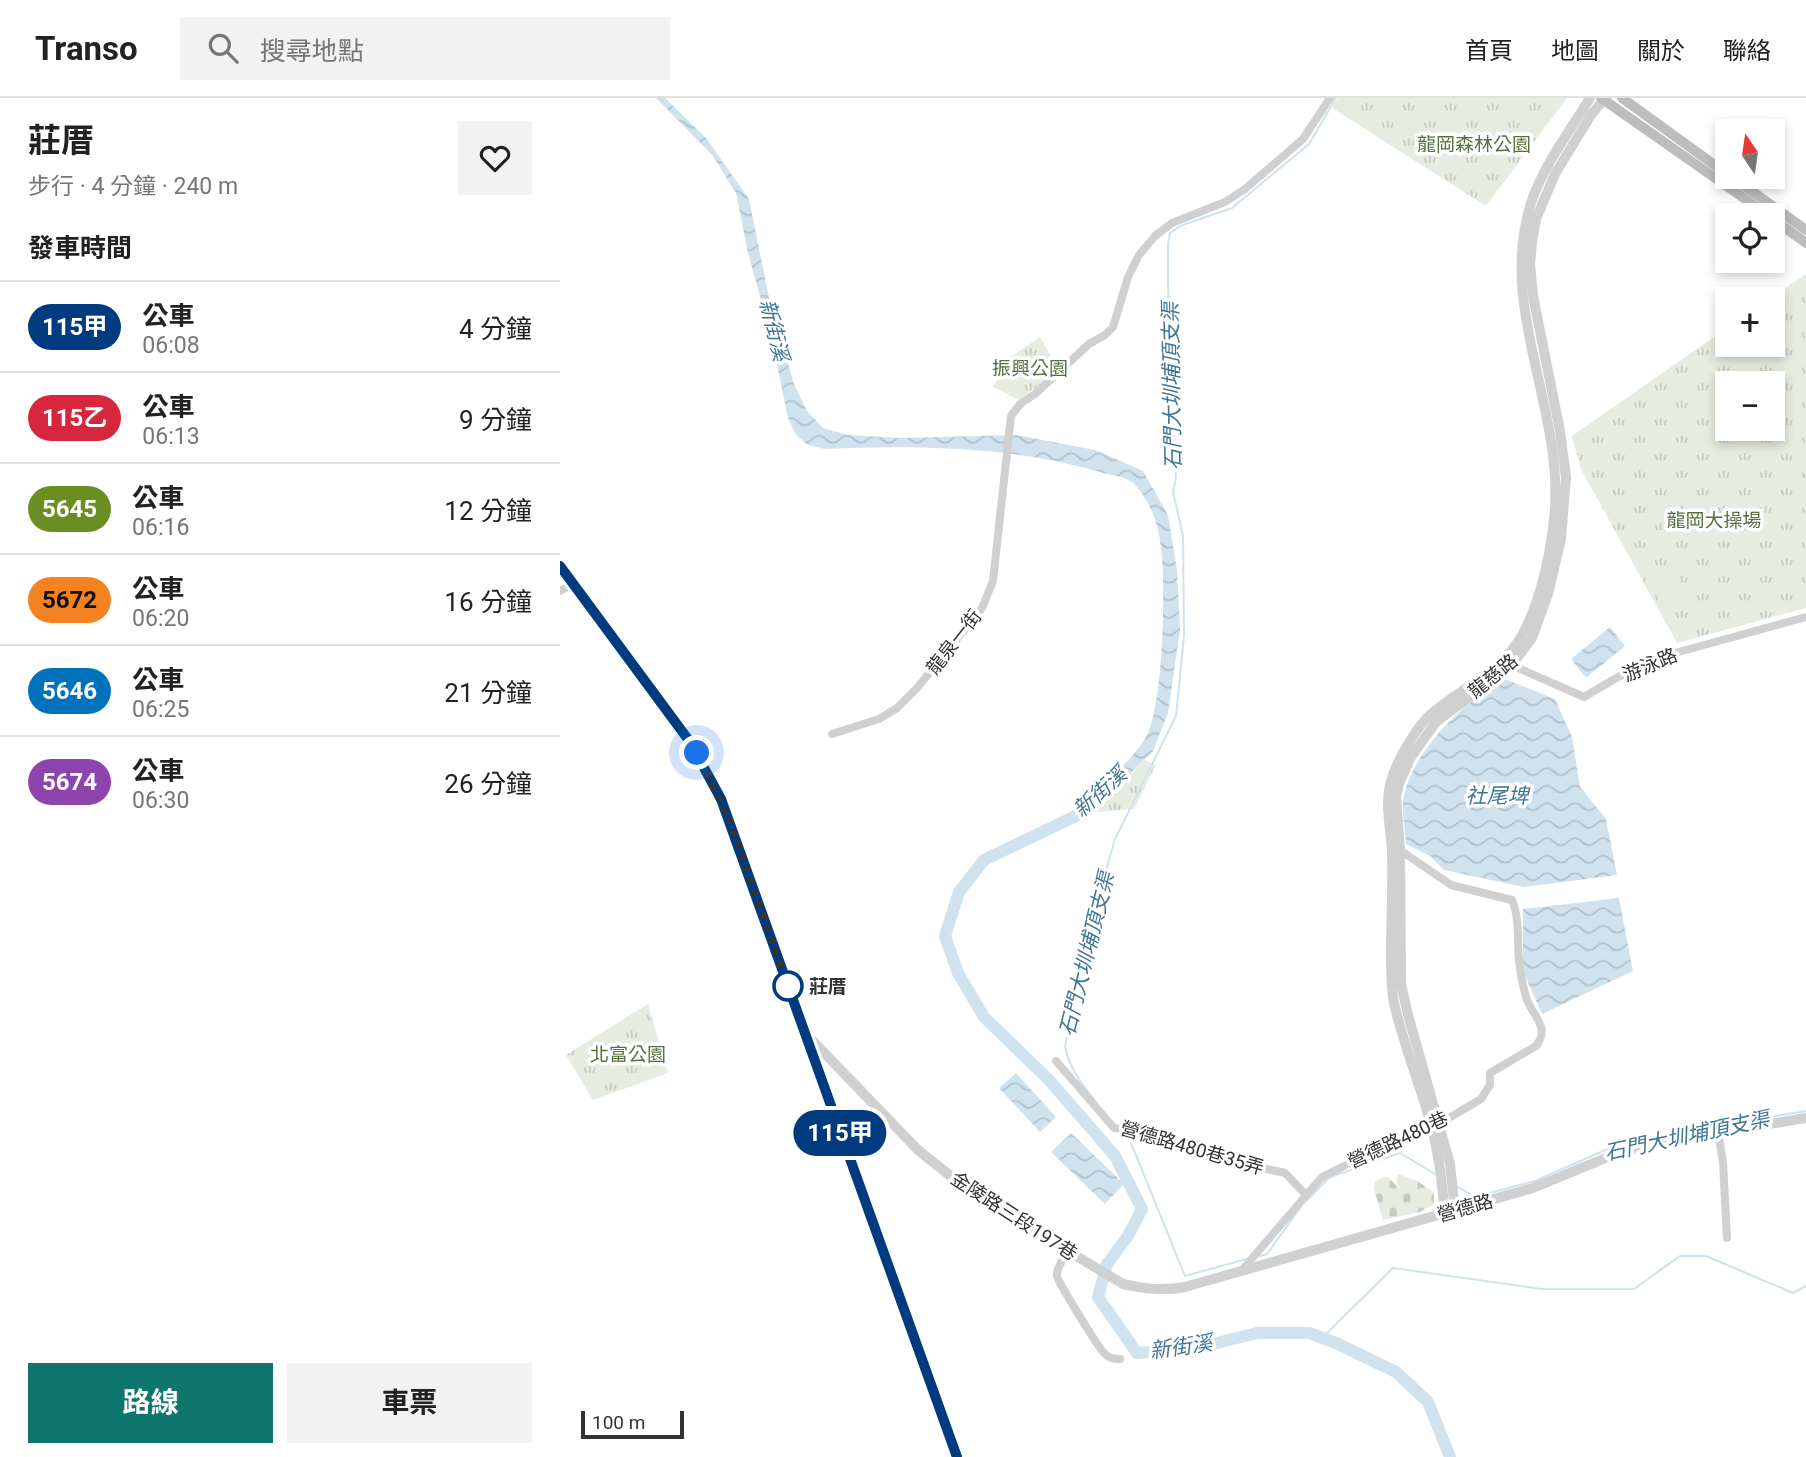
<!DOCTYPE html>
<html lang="zh-TW">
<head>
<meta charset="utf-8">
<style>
  body { margin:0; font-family:Roboto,"Noto Sans TC",sans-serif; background:#f2f2f2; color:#222; height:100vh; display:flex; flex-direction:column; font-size:26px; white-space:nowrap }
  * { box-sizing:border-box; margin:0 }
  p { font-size:23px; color:#767676 }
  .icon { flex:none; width:38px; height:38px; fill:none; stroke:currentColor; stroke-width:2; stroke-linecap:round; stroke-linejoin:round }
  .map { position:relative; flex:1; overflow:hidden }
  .drawer { display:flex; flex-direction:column; background:#fff; width:560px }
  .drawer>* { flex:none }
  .badge { padding:0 14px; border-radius:23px; font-size:24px; line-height:46px }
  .needle { width:46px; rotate:347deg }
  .buttons { position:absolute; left:1155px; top:21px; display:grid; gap:14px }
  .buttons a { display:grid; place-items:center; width:70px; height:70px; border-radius:0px; background:#fff; box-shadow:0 4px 10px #0003; font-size:35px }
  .scale { position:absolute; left:21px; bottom:18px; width:103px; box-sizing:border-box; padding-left:7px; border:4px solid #333; border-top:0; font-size:19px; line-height:24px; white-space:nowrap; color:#333; -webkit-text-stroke:5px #fff; paint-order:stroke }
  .you { position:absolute; width:35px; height:35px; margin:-18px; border:5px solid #fff; border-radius:50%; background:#1a73e8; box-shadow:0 0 0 10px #1a73e833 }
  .map>.badge { position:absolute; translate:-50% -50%; box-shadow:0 0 0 4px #fff }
  h2 { padding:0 28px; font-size:26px; line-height:63px }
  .round { display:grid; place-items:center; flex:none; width:74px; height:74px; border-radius:0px; background:#f2f2f2 }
  .headline { display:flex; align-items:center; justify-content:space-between; height:119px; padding:0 28px }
  h1 { font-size:33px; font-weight:700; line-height:52px }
  .primary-button { display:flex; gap:14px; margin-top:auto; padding:14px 28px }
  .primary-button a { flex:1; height:80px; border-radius:0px; background:#0f766e; color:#fff; font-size:28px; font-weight:700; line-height:80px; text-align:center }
  .primary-button a+a { background:#f2f2f2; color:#222 }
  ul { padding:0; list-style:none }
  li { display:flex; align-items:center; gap:21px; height:91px; padding:0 28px; border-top:2px solid #e0e0e0 }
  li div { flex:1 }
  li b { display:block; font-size:26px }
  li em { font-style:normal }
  li .badge { min-width:77px; font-weight:700; text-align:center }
  header { display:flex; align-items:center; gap:42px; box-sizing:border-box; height:98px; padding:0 35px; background:#fff; border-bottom:2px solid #e0e0e0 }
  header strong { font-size:33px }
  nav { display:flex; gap:38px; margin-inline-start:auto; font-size:24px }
  .search { width:490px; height:63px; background:#f2f2f2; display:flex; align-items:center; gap:18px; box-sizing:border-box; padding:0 24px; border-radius:0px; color:#767676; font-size:26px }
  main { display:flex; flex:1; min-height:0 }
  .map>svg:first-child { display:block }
</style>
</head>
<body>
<header>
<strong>Transo</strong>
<div class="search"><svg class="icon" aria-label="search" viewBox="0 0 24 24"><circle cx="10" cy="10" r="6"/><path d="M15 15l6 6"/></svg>搜尋地點</div>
<nav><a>首頁</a><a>地圖</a><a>關於</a><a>聯絡</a></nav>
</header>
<main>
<section class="drawer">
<div class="headline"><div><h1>莊厝</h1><p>步行 · 4 分鐘 · 240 m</p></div><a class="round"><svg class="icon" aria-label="heart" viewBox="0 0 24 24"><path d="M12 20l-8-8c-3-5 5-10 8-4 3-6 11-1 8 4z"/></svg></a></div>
<h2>發車時間</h2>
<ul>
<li><span class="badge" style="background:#003b80;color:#fff">115甲</span><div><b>公車</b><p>06:08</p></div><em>4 分鐘</em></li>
<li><span class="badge" style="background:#d7263d;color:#fff">115乙</span><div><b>公車</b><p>06:13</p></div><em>9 分鐘</em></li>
<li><span class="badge" style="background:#6b8e23;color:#fff">5645</span><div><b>公車</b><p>06:16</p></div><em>12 分鐘</em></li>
<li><span class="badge" style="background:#f58220;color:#111">5672</span><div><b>公車</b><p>06:20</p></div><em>16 分鐘</em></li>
<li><span class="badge" style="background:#0072bc;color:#fff">5646</span><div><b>公車</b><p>06:25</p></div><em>21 分鐘</em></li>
<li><span class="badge" style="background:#8e44ad;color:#fff">5674</span><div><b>公車</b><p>06:30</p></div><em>26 分鐘</em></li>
</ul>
<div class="primary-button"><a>路線</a><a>車票</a></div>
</section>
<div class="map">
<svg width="1246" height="1359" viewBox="0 0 1246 1359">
  <defs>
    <pattern id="cemetery-stones" width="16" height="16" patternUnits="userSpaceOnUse" patternTransform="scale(1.75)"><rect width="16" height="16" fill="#e6ecdf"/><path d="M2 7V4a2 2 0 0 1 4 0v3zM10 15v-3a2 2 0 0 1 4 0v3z" fill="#c6cbc0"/></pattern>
    <pattern id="park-tufts" width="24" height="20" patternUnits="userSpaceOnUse" patternTransform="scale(1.75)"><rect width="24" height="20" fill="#e6ecdf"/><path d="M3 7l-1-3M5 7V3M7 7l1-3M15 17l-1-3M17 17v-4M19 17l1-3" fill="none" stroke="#c6cbc0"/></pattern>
    <pattern id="water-waves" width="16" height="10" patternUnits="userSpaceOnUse" patternTransform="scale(1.75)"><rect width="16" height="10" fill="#cfe2ee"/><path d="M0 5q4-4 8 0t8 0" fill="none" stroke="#b2c2cd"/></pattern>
  </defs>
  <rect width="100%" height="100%" fill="#fff"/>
  <path fill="url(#cemetery-stones)" d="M838,1076L857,1083L874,1094V1106L860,1114L823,1122L814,1091L815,1084L824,1079L829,1080L840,1091L836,1082Z"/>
  <g fill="url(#park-tufts)" fill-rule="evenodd">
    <path d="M778,0H1007L926,108L772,10Z"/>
    <path d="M1246,176V510L1117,545L1021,371L1012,338L1167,230V247H1213V201H1209ZM1167,285H1213V331H1167Z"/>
    <path d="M480,239L497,269L496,274L459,302L433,289L452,258Z"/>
    <path d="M584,662L596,667L574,711L536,714Z"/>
    <path d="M88,906L108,975L33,1002L6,957Z"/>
  </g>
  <path fill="#e6ecdf" d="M1111,469L1125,491L1102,506L1087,483Z"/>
  <g fill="url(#water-waves)">
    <path d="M96,0H105L146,40L189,101L208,195L234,286L247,313L263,330L288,337L340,340L457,337L535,352L583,373L608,417L617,472L620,532L608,615L593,653L544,702L539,692C554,676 573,659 585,641C599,620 603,542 603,516C603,472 607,419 573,385C567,379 552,377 543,375C454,348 357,347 265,351L248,347L236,337L228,320L211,238L188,155L176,95L153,58Z"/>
    <path d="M1050,529L1065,548L1026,580L1011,561Z"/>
    <path d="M945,581L995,601L1012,639L1020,689L1046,721L1057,777L964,789L884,772L870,758L846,746C845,731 841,711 844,697C854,652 905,602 945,581Z"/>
    <path d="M1059,800L1073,873L982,916L963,873V811Z"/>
    <path d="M456,975L496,1019L480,1034L439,990Z"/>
    <path d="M511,1035L564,1086L545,1106L491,1054Z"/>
  </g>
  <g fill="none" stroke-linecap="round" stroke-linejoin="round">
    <g stroke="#cfe2ee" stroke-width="2">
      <path d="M536,1004C522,986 509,970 505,948L534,814L555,741L616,618L624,537L623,438L613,394L616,380L608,186V147L610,135L620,128L672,110L749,46L776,0"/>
      <path d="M567,1035L625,1178L687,1161"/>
      <path d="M895,1087L915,1099L975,1083L1050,1050L1110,1035L1246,1013"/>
      <path d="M746,1103L770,1079L840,1055L875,1076"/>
      <path d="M700,1158L707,1156L740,1110"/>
      <path d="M762,1240L833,1170L982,1191H1074L1120,1158H1146L1233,1195L1246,1188"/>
    </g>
    <path stroke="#cfe2ee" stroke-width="12" d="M552,686L520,716L424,762L399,794L385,838L398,875L424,919L489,982L555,1058L582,1111L568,1138L547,1166L538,1199L577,1255L637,1250L697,1235H749L776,1245L836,1274L868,1304L890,1359"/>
    <g stroke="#d0d0d0" stroke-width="8">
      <path d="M0,493L13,486"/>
      <path d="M947,565L1024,599L1058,579L1115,555L1246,519"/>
      <path d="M272,636L319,621L337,610L357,590L422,510L433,483L451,318L460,306L475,296L529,246L545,237L553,229L568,179L579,157L595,138L612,125L665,104L685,91L743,41L770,0"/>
      <path d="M496,963L554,1030L578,1033L624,1052L725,1075L745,1096"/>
      <path d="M1158,1034L1163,1064L1167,1140"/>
      <path d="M508,1153C504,1160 496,1170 497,1178C498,1184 539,1251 545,1256C550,1261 554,1261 560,1261"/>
      <path d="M682,1172L762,1079L794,1063L872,1030L921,1001L930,987V975L976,948C991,929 972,918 966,899C963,888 960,874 959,862C957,842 960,821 952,802L891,787L840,752L835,753"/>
    </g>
    <g stroke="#d0d0d0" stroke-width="10">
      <path d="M245,935L358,1052L413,1096L563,1186C585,1191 603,1193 625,1189L973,1090L1065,1052L1099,1044L1246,1020"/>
      <path d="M895,1113L890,1066L848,917L841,886L840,752L836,699L839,686L851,659L876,624L951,568L972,540L988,496L1001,441L1006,379L1000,333L973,198L970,166L972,145L976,121L995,76L1031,17L1045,0"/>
      <path d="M885,1116C882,1086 879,1056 871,1027C860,986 843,946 834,905C831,890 831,873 831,857C831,823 833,789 832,754C831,728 823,703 833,677C839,660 857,628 871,616C897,594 930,578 952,552C977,521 990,461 994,421C1006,312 937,213 971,105C983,68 1010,33 1030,0"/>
    </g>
    <g stroke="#bdbdbd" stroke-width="10">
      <path d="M1041,0L1208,117"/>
      <path d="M1062,0L1167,76"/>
      <path d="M1172,79L1246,132"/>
      <path d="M1213,121L1246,145"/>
      <path d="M0,468L130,644L161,701L397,1359"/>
    </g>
  </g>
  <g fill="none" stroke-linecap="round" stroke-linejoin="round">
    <g stroke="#fff" stroke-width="16">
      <path id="line" d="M0,468L130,644L161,701L397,1359"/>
    </g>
    <use href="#line" stroke="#003b80" stroke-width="10"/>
    <path stroke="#333" stroke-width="7" stroke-dasharray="0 12.6" d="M137,655L170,723L228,888"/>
  </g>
  <circle fill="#fff" stroke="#003b80" stroke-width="3.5" cx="228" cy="888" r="14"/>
  <g text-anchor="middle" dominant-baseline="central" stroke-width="7" stroke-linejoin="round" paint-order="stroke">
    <g font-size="19" fill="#56703f" stroke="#fff">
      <text x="914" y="46">龍岡森林公園</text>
      <text x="470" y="270">振興公園</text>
      <text x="1154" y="422">龍岡大操場</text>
      <text x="68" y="956">北富公園</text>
    </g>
    <g font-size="19" fill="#333" stroke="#fff">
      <text transform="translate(394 544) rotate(-52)">龍泉一街</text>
      <text transform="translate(1090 567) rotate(-23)">游泳路</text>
      <text transform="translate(933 578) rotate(-39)">龍慈路</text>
      <text transform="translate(838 1042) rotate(-25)">營德路480巷</text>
      <text transform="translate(632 1050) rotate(16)">營德路480巷35弄</text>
      <text transform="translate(905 1110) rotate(-16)">營德路</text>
      <text transform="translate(454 1118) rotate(33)">金陵路三段197巷</text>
    </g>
    <g font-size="19" font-weight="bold" fill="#333" stroke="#fff" text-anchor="start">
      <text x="249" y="888">莊厝</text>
    </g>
    <g font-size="21" font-style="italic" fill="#3f7597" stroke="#fff">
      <text transform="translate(214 232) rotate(76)">新街溪</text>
      <text transform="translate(612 288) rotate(-91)">石門大圳埔頂支渠</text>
      <text transform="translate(540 694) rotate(-42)">新街溪</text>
      <text x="937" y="698">社尾埤</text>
      <text transform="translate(527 856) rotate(-76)">石門大圳埔頂支渠</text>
      <text transform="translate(1127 1038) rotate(-12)">石門大圳埔頂支渠</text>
      <text transform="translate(621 1249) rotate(-8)">新街溪</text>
    </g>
  </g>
</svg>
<div class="buttons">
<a><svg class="needle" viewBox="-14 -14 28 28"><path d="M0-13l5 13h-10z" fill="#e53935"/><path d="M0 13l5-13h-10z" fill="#767676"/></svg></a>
<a><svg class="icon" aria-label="locate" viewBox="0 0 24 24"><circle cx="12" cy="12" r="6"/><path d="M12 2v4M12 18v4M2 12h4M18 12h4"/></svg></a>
<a>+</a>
<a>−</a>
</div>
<div class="scale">100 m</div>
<div class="you" style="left:137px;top:655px"></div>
<b class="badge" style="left:280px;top:1035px;background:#003b80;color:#fff">115甲</b>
</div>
</main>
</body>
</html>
